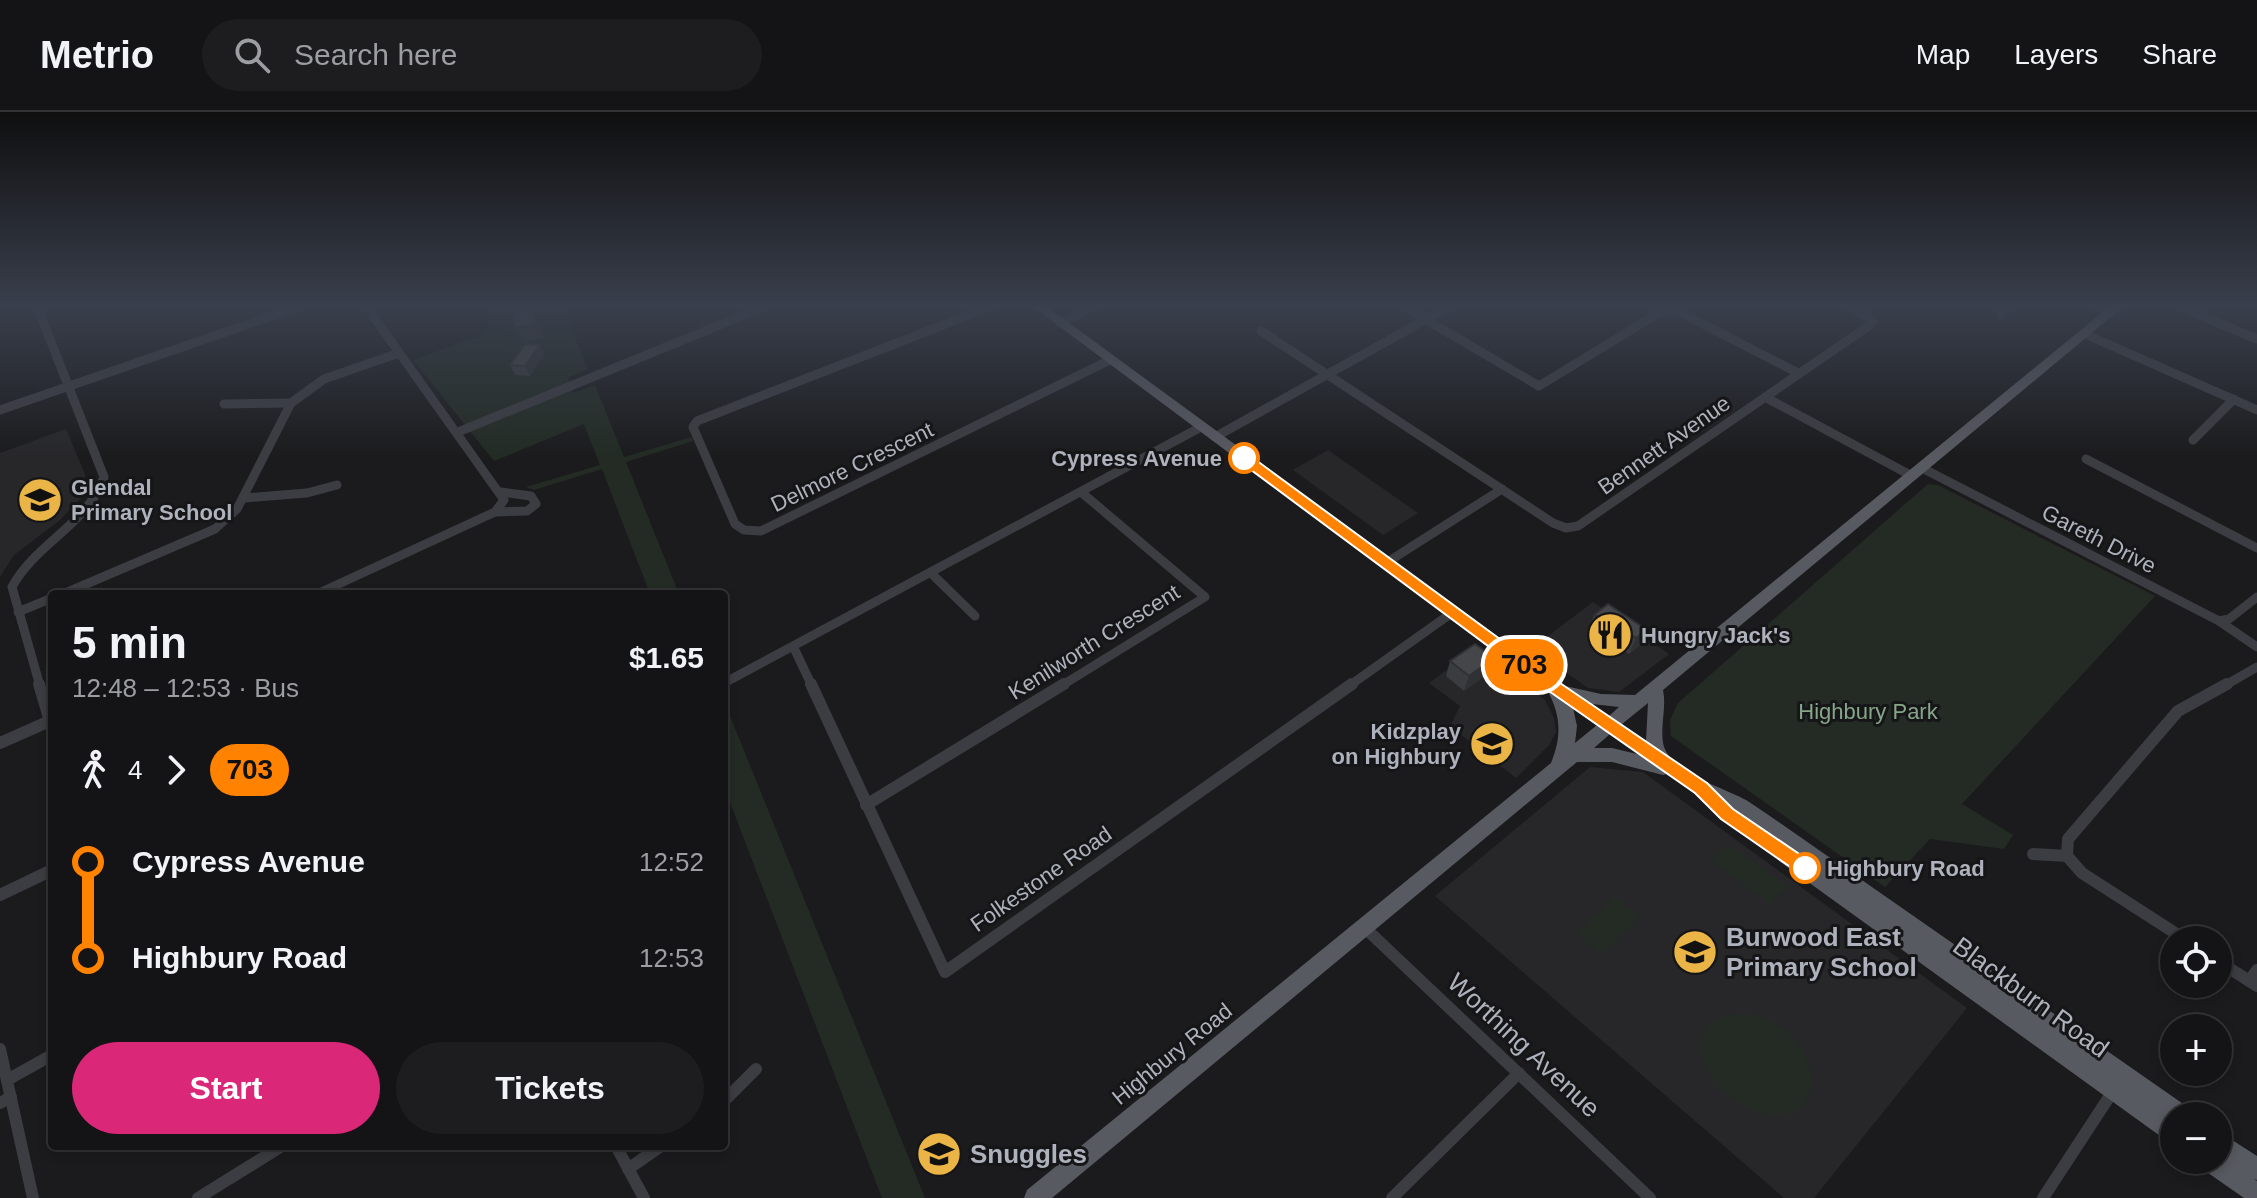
<!DOCTYPE html>
<html lang="en">
<head>
<meta charset="utf-8">
<style>
  body { margin:0; font-family:Helvetica,sans-serif; background:#1d1d1f; color:#f1f3f6; height:100vh; display:flex; flex-direction:column; font-size:30px; white-space:nowrap }
  * { box-sizing:border-box; margin:0 }
  p { font-size:26px; color:#9d9ea1 }
  .icon { flex:none; width:44px; height:44px; fill:none; stroke:currentColor; stroke-width:2; stroke-linecap:round; stroke-linejoin:round }
  .map { position:relative; flex:1; overflow:hidden }
  .details { position:absolute; left:48px; top:478px; width:680px; height:560px; display:flex; flex-direction:column; background:#141416; border-radius:8px; box-shadow:0 4px 12px #0003,0 0 0 2px #333335 }
  .details>* { flex:none }
  .badge { padding:0 16px; border-radius:26px; font-size:28px; line-height:52px }
  .buttons { position:absolute; left:2160px; top:814px; display:grid; gap:16px }
  .buttons a { display:grid; place-items:center; width:72px; height:72px; border-radius:50%; background:#141416; box-shadow:0 4px 12px #0003,0 0 0 2px #333335; font-size:40px }
  .map>.badge { position:absolute; translate:-50% -50%; box-shadow:0 0 0 4px #fff }
  .legs { display:flex; align-items:center; gap:12px; height:88px; padding:0 24px; font-size:26px }
  .legs p { margin-inline-start:auto }
  .overview { display:flex; align-items:center; justify-content:space-between; height:136px; padding:0 24px }
  h1 { font-size:44px; font-weight:800; line-height:60px }
  .cta { display:flex; gap:16px; margin-top:auto; padding:16px 24px }
  .cta a { flex:1; height:92px; border-radius:48px; background:#db2777; color:#fff; font-size:32px; font-weight:800; line-height:92px; text-align:center }
  .cta a+a { background:#1d1d1f; color:#f1f3f6 }
  ul { padding:0 24px; list-style:none }
  li { display:flex; align-items:center; gap:28px; height:96px; font-size:30px }
  li i { display:grid; place-items:center; width:12px; height:100%; margin:0 10px; background:currentColor }
  li i::after { content:''; width:20px; height:20px; margin:-10px; border:6px solid; border-radius:50%; background:#141416 }
  li p { margin-inline-start:auto }
  li:first-child i { background:linear-gradient(#0000 50%,currentColor 0) }
  li:last-child i { background:linear-gradient(currentColor 50%,#0000 0) }
  header { display:flex; align-items:center; gap:48px; box-sizing:border-box; height:112px; padding:0 40px; background:#141416; border-bottom:2px solid #333335 }
  header strong { font-size:38px }
  nav { display:flex; gap:44px; margin-inline-start:auto; font-size:28px }
  .search { width:560px; height:72px; background:#1d1d1f; display:flex; align-items:center; gap:20px; box-sizing:border-box; padding:0 28px; border-radius:44px; color:#9d9ea1; font-size:30px }
  .map>svg:first-child { display:block }
</style>
</head>
<body>
<header>
<strong>Metrio</strong>
<div class="search"><svg class="icon" aria-label="search" viewBox="0 0 24 24"><circle cx="10" cy="10" r="6"/><path d="M15 15l6 6"/></svg>Search here</div>
<nav><a>Map</a><a>Layers</a><a>Share</a></nav>
</header>
<div class="map">
<svg width="2257" height="1086" viewBox="0 0 2257 1086">
  <rect width="100%" height="100%" fill="#1b1b1d"/>
  <g fill="#27272a">
    <path d="M66,317L85,362L83,384L60,408L14,443L0,465V341Z"/>
    <path d="M1328,338L1418,401L1383,423L1293,358Z"/>
    <path d="M1593,490L1669,542L1619,580L1588,576L1532,536Z"/>
    <path d="M1477,536L1545,588L1554,606L1556,620L1549,633L1516,666L1450,614L1460,594L1429,571Z"/>
    <path d="M1590,655L1643,660L1967,896L1814,1086H1784L1435,784Z"/>
  </g>
  <g fill="#232b24">
    <path d="M493,194H562L588,257L568,266L573,281L595,273L624,345L692,325L693,329L626,350L679,482H650L602,357L534,378L526,375L600,353L584,312L494,349L413,248L483,223Z"/>
    <path d="M1928,372L1938,373L2155,484L1962,692L2013,723L2004,737L1930,727L1885,775L1671,624L1670,608L1678,591Z"/>
    <path d="M724,589L925,1086H882L724,675Z"/>
    <path d="M1728,732L1787,774L1770,792L1711,749Z"/>
    <path d="M1615,785L1641,805L1602,843L1576,822Z"/>
    <path d="M1748,901C1764,906 1778,911 1791,923C1817,946 1824,1006 1775,1003C1712,1000 1659,904 1748,901Z"/>
  </g>
  <g fill="none" stroke-linecap="round" stroke-linejoin="round">
    <g stroke="#3c3d42" stroke-width="9">
      <path d="M37,194L104,365C87,413 36,431 12,475L40,574"/>
      <path d="M992,194L697,309L693,315L735,412L744,418L761,419L1110,248"/>
      <path d="M1403,194L1539,274L1662,199L1676,198L1798,261"/>
      <path d="M2097,194L2111,201"/>
      <path d="M2178,194L2257,227"/>
      <path d="M2001,203L2004,196L2010,194"/>
      <path d="M1060,211L1097,194"/>
      <path d="M1261,219L1553,411L1566,416L1578,414L1870,213L1873,208L1848,194"/>
      <path d="M2085,222L2257,298"/>
      <path d="M1765,285L1912,364"/>
      <path d="M224,292L291,291"/>
      <path d="M0,298L301,194"/>
      <path d="M458,320L766,194"/>
      <path d="M1215,325L1450,194"/>
      <path d="M2193,328L2234,287"/>
      <path d="M2086,347L2257,436"/>
      <path d="M1922,356L2219,509L2257,535"/>
      <path d="M244,386L307,381L337,373"/>
      <path d="M495,400L527,399L536,392L531,384L501,380"/>
      <path d="M1386,451L1502,377"/>
      <path d="M931,461L975,504"/>
      <path d="M63,482L215,417L237,397L291,291L324,267L399,241"/>
      <path d="M317,482L495,400L504,388L366,194"/>
      <path d="M18,500L52,486"/>
      <path d="M2219,509L2229,507L2257,485"/>
      <path d="M794,536L812,574"/>
      <path d="M724,571L1201,315"/>
      <path d="M1061,574L1205,485L1081,380"/>
      <path d="M1349,574L1453,500"/>
      <path d="M2224,574L2257,555"/>
    </g>
    <g stroke="#3c3d42" stroke-width="12">
      <path d="M39,572L50,609"/>
      <path d="M811,572L945,860L1352,572"/>
      <path d="M0,631L52,608"/>
      <path d="M866,693L1064,572"/>
      <path d="M2033,742L2067,744"/>
      <path d="M0,783L52,758"/>
      <path d="M1364,815L1650,1086"/>
      <path d="M2186,828L2082,761L2067,744L2068,727L2178,599L2227,572"/>
      <path d="M2218,849L2257,874"/>
      <path d="M2249,869L2257,858"/>
      <path d="M0,937L33,1086"/>
      <path d="M7,968L52,943"/>
      <path d="M724,989L756,957"/>
      <path d="M0,991L11,985"/>
      <path d="M616,1034L644,1086"/>
      <path d="M628,1057L661,1034"/>
      <path d="M198,1086L282,1034"/>
      <path d="M1392,1086L1519,961"/>
      <path d="M2043,1086L2113,979"/>
    </g>
    <g fill="#585a61" fill-rule="evenodd">
      <path d="M1032,194H1046L1565,574L1601,582L1635,583L2110,194H2124L1663,578C1667,597 1659,616 1664,635C1673,661 1724,676 1746,688C1759,696 1771,705 1783,713L2189,996L2192,1004H2174V1034L1721,707L1695,681L1667,662L1663,663L1612,650H1577L1052,1086H1024L1027,1078L1551,651C1562,624 1561,603 1547,578ZM1648,591L1646,629L1622,612ZM1592,592L1619,595L1609,604ZM1573,596L1597,613L1575,631L1577,614ZM1610,622L1641,643L1612,636H1594Z"/>
      <path d="M2218,1019L2257,1044V1068L2254,1067L2257,1069V1086H2244L2201,1056L2198,1048H2218Z"/>
    </g>
  </g>
  <g fill="#3b3c40">
    <path d="M544,243L530,264L515,263L510,253Z"/>
    <path d="M1594,503L1647,518L1639,534L1629,542L1588,518Z"/>
    <path d="M1450,549L1488,561L1464,579L1446,564Z"/>
  </g>
  <g fill="#303134">
    <path d="M533,194L538,207L543,226L522,231L515,216Z"/>
    <path d="M540,233L544,243L530,264L525,254Z"/>
    <path d="M1647,518L1639,534L1629,542L1636,526Z"/>
    <path d="M1494,546L1488,561L1464,579L1469,564Z"/>
  </g>
  <g fill="#45464a" stroke="#303134" stroke-width="2">
    <path d="M519,194H532L536,211L515,216L511,196Z"/>
    <path d="M525,232L540,233L525,254L510,253Z"/>
    <path d="M1608,492L1647,518L1636,526L1594,503Z"/>
    <path d="M1475,532L1494,546L1469,564L1450,549Z"/>
  </g>
  <linearGradient id="sky" x2="0" y2="1"><stop stop-color="#0f0f10"/><stop offset="0.56" stop-color="#393f4c"/><stop offset="1" stop-color="#393f4c" stop-opacity="0"/></linearGradient>
  <rect width="2257" height="346" fill="url(#sky)"/>
  <path fill="#ff8200" stroke="#fff" stroke-width="2" d="M1239,343H1249L1557,569L1707,671L1733,697L1811,750V761H1799L1721,707L1695,681L1546,577L1239,349Z"/>
  <defs>
    <g id="school-disc" transform="scale(2.3)"><circle r="9.5" fill="#eab546" stroke="#161618"/><path d="M0-5L7-2L0 1L-7-2ZM-4 1L0 2.5L4 1V4Q0 6-4 4Z" fill="#111"/></g>
    <g id="restaurant-disc" transform="scale(2.3)"><circle r="9.5" fill="#eab546" stroke="#161618"/><path d="M-5-6h1v4h1v-4h1v4h1v-4h1v5L-1.5 .5V6h-2V.5L-5-1ZM5-6V6H3V1.5H1.5Q1.5-4 5-6Z" fill="#111"/></g>
  </defs>
  <g fill-rule="evenodd">
    <use href="#school-disc" x="40" y="388"/>
    <use href="#restaurant-disc" x="1610" y="523"/>
    <use href="#school-disc" x="1492" y="632"/>
    <use href="#school-disc" x="1695" y="840"/>
    <use href="#school-disc" x="939" y="1042"/>
  </g>
  <g fill="#fff" stroke="#ff8200" stroke-width="4">
    <circle cx="1244" cy="346" r="14"/>
    <circle cx="1805" cy="756" r="14"/>
  </g>
  <g text-anchor="middle" dominant-baseline="central" stroke-width="6" stroke-linejoin="round" paint-order="stroke">
    <g font-size="22" fill="#aeb2bc" stroke="#161618">
      <text transform="translate(1664 333) rotate(-35)">Bennett Avenue</text>
      <text transform="translate(852 355) rotate(-26)">Delmore Crescent</text>
      <text transform="translate(2099 427) rotate(27)">Gareth Drive</text>
      <text transform="translate(1094 530) rotate(-32)">Kenilworth Crescent</text>
      <text transform="translate(1041 767) rotate(-35)">Folkestone Road</text>
      <text transform="translate(1172 942) rotate(-39)">Highbury Road</text>
    </g>
    <g font-size="22" font-weight="bold" fill="#aeb2bc" stroke="#161618" text-anchor="end">
      <text x="1222" y="346">Cypress Avenue</text>
      <text x="1827" y="756" text-anchor="start">Highbury Road</text>
    </g>
    <g font-size="22" font-weight="bold" fill="#aeb2bc" stroke="#161618" text-anchor="start">
      <text x="71" y="375">Glendal<tspan x="71" dy="25">Primary School</tspan></text>
      <text x="1641" y="523">Hungry Jack's</text>
      <text x="1461" y="619" text-anchor="end">Kidzplay<tspan x="1461" dy="25">on Highbury</tspan></text>
    </g>
    <g font-size="22" fill="#86a689" stroke="#161618">
      <text x="1868" y="599">Highbury Park</text>
    </g>
    <g font-size="26" font-weight="bold" fill="#aeb2bc" stroke="#161618" text-anchor="start">
      <text x="1726" y="825">Burwood East<tspan x="1726" dy="30">Primary School</tspan></text>
      <text x="970" y="1042">Snuggles</text>
    </g>
    <g font-size="26" fill="#aeb2bc" stroke="#161618">
      <text transform="translate(2031 885) rotate(36)">Blackburn Road</text>
      <text transform="translate(1524 933) rotate(43)">Worthing Avenue</text>
    </g>
  </g>
</svg>
<div class="buttons">
<a><svg class="icon" aria-label="locate" viewBox="0 0 24 24"><circle cx="12" cy="12" r="6"/><path d="M12 2v4M12 18v4M2 12h4M18 12h4"/></svg></a>
<a>+</a>
<a>−</a>
</div>
<b class="badge" style="left:1524px;top:553px;background:#ff8200;color:#111">703</b>
<section class="details">
<div class="overview"><div><h1>5 min</h1><p>12:48 – 12:53 · Bus</p></div><b>$1.65</b></div>
<div class="legs"><svg class="icon" aria-label="walk" viewBox="0 0 24 24"><circle cx="13" cy="4" r="2"/><path d="M13 8l-2 6 4 7M11 14l-3 7M7 12l3-4h3l4 4"/></svg>4<svg class="icon" aria-label="forward" viewBox="0 0 24 24"><path d="M9 5l7 7-7 7"/></svg><b class="badge" style="background:#ff8200;color:#111">703</b></div>
<ul>
<li><i style="color:#ff8200"></i><b>Cypress Avenue</b><p>12:52</p></li>
<li><i style="color:#ff8200"></i><b>Highbury Road</b><p>12:53</p></li>
</ul>
<div class="cta"><a>Start</a><a>Tickets</a></div>
</section>
</div>
</body>
</html>
